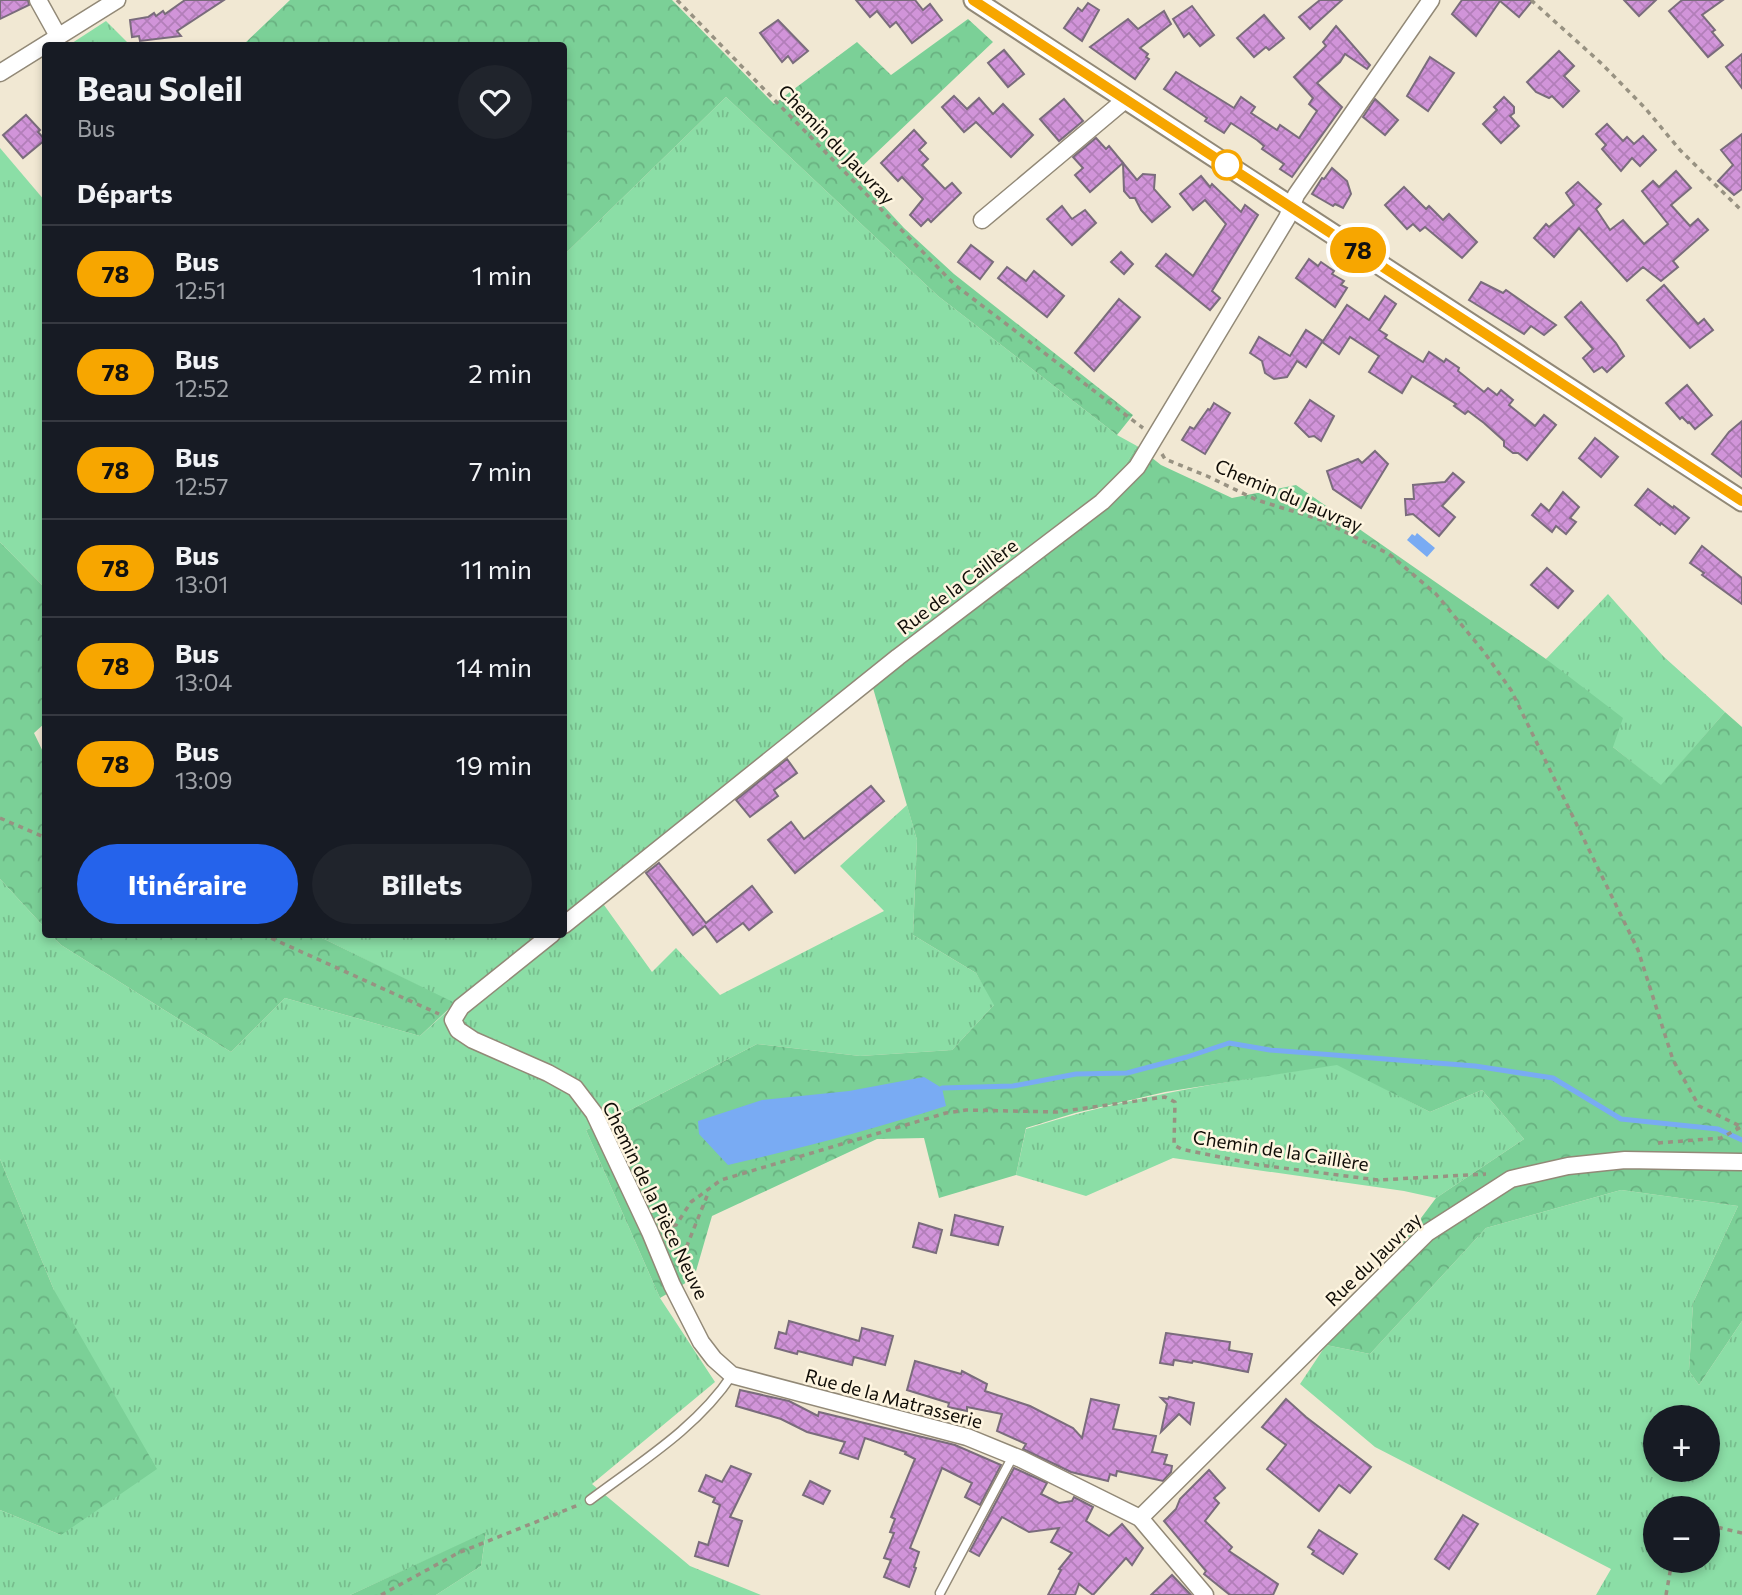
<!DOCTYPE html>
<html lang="fr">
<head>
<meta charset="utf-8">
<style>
  body { margin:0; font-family:Commissioner,sans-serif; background:#20242c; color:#f1f3f6; height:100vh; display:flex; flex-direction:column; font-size:26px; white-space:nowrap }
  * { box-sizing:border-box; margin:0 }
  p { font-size:23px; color:#9ea1a6 }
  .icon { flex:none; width:38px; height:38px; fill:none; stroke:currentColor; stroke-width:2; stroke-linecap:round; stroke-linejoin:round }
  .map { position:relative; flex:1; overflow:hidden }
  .details { position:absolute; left:42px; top:42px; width:525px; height:896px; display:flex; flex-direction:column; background:#171b24; border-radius:7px; box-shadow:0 4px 10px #0003 }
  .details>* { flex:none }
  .badge { padding:0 14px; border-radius:23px; font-size:24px; line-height:46px }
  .fabs { position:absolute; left:1643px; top:1405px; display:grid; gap:14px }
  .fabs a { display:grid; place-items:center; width:77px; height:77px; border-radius:50%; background:#171b24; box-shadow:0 4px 10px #0003; font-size:35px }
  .map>.badge { position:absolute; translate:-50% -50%; box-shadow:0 0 0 4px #fff }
  h2 { padding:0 35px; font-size:26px; line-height:63px }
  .round { display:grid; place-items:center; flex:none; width:74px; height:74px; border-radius:37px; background:#20242c }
  .overview { display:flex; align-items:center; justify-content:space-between; height:119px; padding:0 35px }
  h1 { font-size:33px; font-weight:700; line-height:52px }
  .button { display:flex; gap:14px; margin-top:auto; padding:14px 35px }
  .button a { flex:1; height:80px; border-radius:42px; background:#2563eb; color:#fff; font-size:28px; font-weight:700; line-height:80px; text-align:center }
  .button a+a { background:#20242c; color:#f1f3f6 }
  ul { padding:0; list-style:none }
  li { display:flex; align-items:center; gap:21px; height:98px; padding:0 35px; border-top:2px solid #363941 }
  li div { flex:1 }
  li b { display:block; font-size:26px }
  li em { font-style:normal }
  li .badge { min-width:77px; font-weight:700; text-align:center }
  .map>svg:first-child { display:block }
</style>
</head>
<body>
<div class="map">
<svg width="1742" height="1595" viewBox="0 0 1742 1595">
  <defs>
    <pattern id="grass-tufts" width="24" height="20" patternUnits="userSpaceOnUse" patternTransform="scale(1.75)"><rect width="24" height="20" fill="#8bdea6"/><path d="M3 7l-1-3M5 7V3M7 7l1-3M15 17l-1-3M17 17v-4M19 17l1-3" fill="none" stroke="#77bd8d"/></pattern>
    <pattern id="forest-crowns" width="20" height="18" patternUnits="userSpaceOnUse" patternTransform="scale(1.75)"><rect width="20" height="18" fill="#7bd097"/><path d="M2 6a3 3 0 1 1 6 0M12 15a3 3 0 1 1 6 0" fill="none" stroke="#69b181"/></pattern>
    <pattern id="building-cross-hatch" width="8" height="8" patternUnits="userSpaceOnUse" patternTransform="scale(1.75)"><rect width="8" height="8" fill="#d194d9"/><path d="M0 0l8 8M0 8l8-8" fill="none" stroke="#b27eb9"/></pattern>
  </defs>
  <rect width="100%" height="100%" fill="#f1e8d3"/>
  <g fill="url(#grass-tufts)" fill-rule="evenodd">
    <path d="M106,21L130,45H69Z"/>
    <path d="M726,97L938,296L1117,435L1137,446L1109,492L873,688L858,678L594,891L652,972L676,948L720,995L884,911L840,866L907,805L917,840L913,935L976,973L995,1004L952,1050L860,1056L757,1044L632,1109L586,1130L660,1298L715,1382L592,1484L690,1566L761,1595H436L481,1566L486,1533L350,1595H0V1510L61,1535L54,1290L0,1159V879L45,928L46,934L51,935L61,945L231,1052L285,998L420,1036L455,1004L316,935L564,934V255Z"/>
    <path d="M0,148L45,201V588L0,542Z"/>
    <path d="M1608,594L1663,656L1725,712L1661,786L1613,747L1546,659Z"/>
    <path d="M1338,1064L1430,1112L1482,1090L1524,1139L1436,1198L1404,1191L1173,1158L1086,1196L1016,1175L1026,1129C1129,1096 1232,1081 1338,1064Z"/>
    <path d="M1621,1190L1738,1206L1693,1303L1689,1371L1699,1385L1742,1321V1595H1596L1611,1569L1375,1447L1300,1384L1326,1345L1370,1354L1486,1228ZM1656,1418H1708V1470H1656ZM1656,1508H1708V1561H1656Z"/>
  </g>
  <g fill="url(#forest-crowns)">
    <path d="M290,0H672L774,104L857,42L891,75L968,19L993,42L854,174L904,228L954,274L1133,415L1117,435L938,296L726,97L564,255V46L243,45Z"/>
    <path d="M1137,446L1161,465L1232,498L1296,485L1546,659L1623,718L1613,747L1661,785L1725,712L1742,727V1321L1699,1385L1689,1371L1693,1303L1738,1206L1621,1190L1486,1228L1370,1354L1326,1345L1436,1198L1524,1139L1482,1090L1430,1112L1337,1065L1165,1092L1075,1113L1026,1128L1016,1175L939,1198L924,1138L877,1139L712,1216L694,1278L660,1298L586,1130L632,1109L757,1044L860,1056L952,1050L994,1005L976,973L913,935L917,840L873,688L1109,492Z"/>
    <path d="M0,542L45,588V723L34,733L45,756V928L0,879Z"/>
    <path d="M51,935H316L455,1003L420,1036L285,998L231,1052L61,945Z"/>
    <path d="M0,1159L54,1290L157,1469L61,1535L0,1510Z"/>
    <path d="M486,1532L481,1566L436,1595H350Z"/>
  </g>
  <g fill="#79abf3">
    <path d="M1417,533L1435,548L1427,557L1407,540L1412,534L1415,536Z"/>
    <path d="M924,1077L942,1088L946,1106C874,1129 802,1148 728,1165L699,1134L698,1121L762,1100L849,1091Z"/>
  </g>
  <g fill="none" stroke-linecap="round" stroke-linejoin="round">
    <path stroke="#79abf3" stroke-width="5" d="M942,1088L1013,1086L1076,1074L1127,1073L1187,1057L1229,1043L1270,1050L1475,1066L1553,1078L1621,1119L1718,1129L1742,1140"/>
  </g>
  <g fill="url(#building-cross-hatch)" stroke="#7a6c7c" stroke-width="2">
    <path d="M0,0H28L29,5L0,19Z"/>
    <path d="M185,0H224L177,31L181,36L140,41L139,36L132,37L130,20L148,17L154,13L156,16L163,11L165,14Z"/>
    <path d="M856,0H915L923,10L930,4L942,20L912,43L896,22L890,27L877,11L870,17Z"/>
    <path d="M1320,0H1342L1310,29L1299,17Z"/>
    <path d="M1462,0H1533L1519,17L1500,1L1476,36L1452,14Z"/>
    <path d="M1624,0H1656L1639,16Z"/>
    <path d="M1682,0H1723L1702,15L1715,30L1712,32L1723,45L1708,57L1669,11Z"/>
    <path d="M1088,3L1099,10L1082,41L1064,28L1078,8L1082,11Z"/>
    <path d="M1192,6L1214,35L1200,46L1189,33L1184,37L1173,19Z"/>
    <path d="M1164,11L1171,24L1140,48L1148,54L1146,57L1149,59L1135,79L1090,47L1128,19L1138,29Z"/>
    <path d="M1264,15L1284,38L1269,50L1266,47L1254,57L1237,38Z"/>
    <path d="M778,20L808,51L793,63L788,56L782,62L760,33Z"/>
    <path d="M1336,26L1370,65L1367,69L1345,54L1340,62L1317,83L1342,107L1292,177L1280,169L1284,164L1262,149L1264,146L1257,140L1231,123L1224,133L1205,121L1207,118L1164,89L1176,72L1234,108L1241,97L1255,107L1251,113L1277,130L1280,125L1299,138L1317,111L1309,104L1313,98L1294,77L1326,46L1323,42Z"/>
    <path d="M1004,50L1024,74L1008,87L988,63Z"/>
    <path d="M1559,51L1574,66L1564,76L1579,91L1563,107L1552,96L1549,98L1536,92L1527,82Z"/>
    <path d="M1742,54V88L1726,67Z"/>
    <path d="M1430,57L1454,73L1428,111L1407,96Z"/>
    <path d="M954,96L967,109L979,98L993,114L1003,104L1033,135L1011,157L976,122L964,132L942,107Z"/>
    <path d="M1504,97L1514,107V113L1510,116L1519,126L1501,143L1483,124L1497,110L1494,107Z"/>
    <path d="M1064,99L1083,121L1059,141L1040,119Z"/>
    <path d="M1375,99L1398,120L1385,135L1363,117Z"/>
    <path d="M26,115L40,130L38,132L45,140L23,158L3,135Z"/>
    <path d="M1607,124L1623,141L1627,137L1634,144L1643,136L1656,150L1640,166L1632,158L1621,171L1602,149L1606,145L1596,134Z"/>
    <path d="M914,130L926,143L919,150L928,159L922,165L945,189L952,183L961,193L931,222L928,219L921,226L910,215L923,199L902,177L898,181L881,163Z"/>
    <path d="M1742,134V189L1734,195L1718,181L1733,165L1721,150Z"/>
    <path d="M1096,138L1106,149L1109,146L1123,163L1090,192L1075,175L1083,168L1073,157Z"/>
    <path d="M1123,163L1137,180L1143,174L1155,175L1154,189L1170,207L1152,222L1141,210L1135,198H1130L1124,191Z"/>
    <path d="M1332,168L1347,181L1351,194L1343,208L1335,204L1333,206L1312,194L1322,178L1324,179Z"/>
    <path d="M1676,171L1691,188L1671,205L1690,226L1698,219L1708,230L1673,261L1678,267L1661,281L1643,267L1627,281L1579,228L1554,257L1534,238L1546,224L1549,227L1574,205L1566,193L1578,182L1601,204L1596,209L1610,230L1623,220L1644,244L1668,224L1642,191L1653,181L1659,187Z"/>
    <path d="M1201,176L1210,187L1212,184L1241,212L1245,205L1258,215L1212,291L1220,298L1210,310L1156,266L1166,254L1193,276L1226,224L1205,200L1193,210L1180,194Z"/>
    <path d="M1404,187L1426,209L1429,206L1443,220L1449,214L1477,242L1462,258L1425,227L1420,231L1413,224L1407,229L1385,205Z"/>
    <path d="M1062,206L1072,219L1085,210L1096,223L1072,245L1047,219Z"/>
    <path d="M971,245L993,262L980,279L958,262Z"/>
    <path d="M1121,252L1133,264L1124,274L1111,262Z"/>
    <path d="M1309,259L1318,266L1321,262L1334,271L1332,274L1344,281L1341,285L1347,288L1335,307L1296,278Z"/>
    <path d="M1007,267L1026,281L1034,271L1064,296L1047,317L998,278Z"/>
    <path d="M1481,282L1503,293L1506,290L1556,325L1544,335L1531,326L1524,334L1469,300Z"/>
    <path d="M1664,285L1698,324L1704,319L1713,330L1690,348L1647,300Z"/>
    <path d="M1385,296L1396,304L1379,330L1387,335L1385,338L1423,362L1429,352L1444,362L1446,359L1459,368L1458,371L1484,392L1488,388L1497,395L1501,390L1513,400L1509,405L1535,426L1544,415L1556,425L1527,460L1518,453H1513L1504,446V441L1484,423L1468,411L1465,414L1454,406L1456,404L1412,376L1402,393L1369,372L1379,356L1350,337L1339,354L1322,342L1306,367L1297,361L1287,377L1274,379L1265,373L1262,361L1250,353L1259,337L1290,356L1306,330L1323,341L1347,305L1369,320Z"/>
    <path d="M1119,299L1140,317L1094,371L1075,353Z"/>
    <path d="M1581,302L1616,343L1624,356L1607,372L1602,367L1594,372L1583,358L1593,349L1565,317Z"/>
    <path d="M1687,385L1712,415L1695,429L1689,422L1688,423L1682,417L1680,419L1666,403Z"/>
    <path d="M1310,400L1334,416L1321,441L1314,436L1309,437L1295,423Z"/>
    <path d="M1214,403L1230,413L1205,454L1182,440L1190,427L1194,429L1208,409L1210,410Z"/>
    <path d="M1742,421V477L1712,454L1729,432Z"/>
    <path d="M1595,438L1618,457L1601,477L1579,458Z"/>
    <path d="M1375,451L1388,464L1361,508L1333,489L1327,471L1358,459L1362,463Z"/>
    <path d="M1453,473L1464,482L1442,506L1455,517L1439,536L1413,514L1406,515L1405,499H1414L1413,485L1445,482Z"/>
    <path d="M1648,489L1673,508L1674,506L1689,518L1675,534L1661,523L1660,525L1635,505Z"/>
    <path d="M1563,492L1579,507L1570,518L1576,522L1566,534L1556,526L1552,532L1532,515L1541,504L1549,511Z"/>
    <path d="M1702,546L1742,578V604L1702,575L1704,573L1690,563Z"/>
    <path d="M1547,568L1573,591L1558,608L1531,585Z"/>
    <path d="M787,759L797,773L774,790L778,796L750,817L736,800Z"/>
    <path d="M871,786L884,801L795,873L768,840L791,822L804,839Z"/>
    <path d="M659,863L706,923L752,886L772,912L749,930L743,923L717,942L705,926L693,935L646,873Z"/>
    <path d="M955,1215L1003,1227L998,1245L951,1235Z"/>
    <path d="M919,1223L942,1230L936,1253L913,1247Z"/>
    <path d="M789,1321L859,1341L862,1328L893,1336L885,1365L854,1357L852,1365L798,1351L797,1354L775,1348L779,1332L786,1334Z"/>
    <path d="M1166,1333L1230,1342L1229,1350L1252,1354L1248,1372L1193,1361L1192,1363L1174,1360L1173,1365L1160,1363Z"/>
    <path d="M915,1361L961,1374L962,1371L987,1384L985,1391L1030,1406L1073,1428L1082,1438L1091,1399L1119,1405L1113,1429L1156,1436L1152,1452L1167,1455L1164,1464L1172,1466L1171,1472L1163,1481L1117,1471L1116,1476L1110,1474L1108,1481L1071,1472L1023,1449L1026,1444L997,1431L1002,1414L967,1407V1411L948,1407L949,1403L907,1390Z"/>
    <path d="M740,1390L789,1401L818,1416L819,1412L955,1445L1001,1465L980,1505L965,1497L972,1483L942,1468L910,1548L919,1552L914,1567L916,1568L909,1587L884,1577L891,1560L884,1558L894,1533L890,1532L895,1519L891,1517L915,1459L905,1454L906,1452L865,1438L858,1459L840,1453L845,1442L807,1432L781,1419L736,1406Z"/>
    <path d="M1169,1397L1194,1403L1190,1424L1179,1414L1161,1432L1167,1404L1161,1398L1168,1399Z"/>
    <path d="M1286,1399L1306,1417L1371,1467L1350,1493L1339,1485L1319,1511L1267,1469L1286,1445L1262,1427Z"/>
    <path d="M731,1466L751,1474L730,1517L742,1521L728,1566L695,1556L699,1542L708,1545L720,1505L713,1502L715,1498L699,1491L706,1475L722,1482Z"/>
    <path d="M1014,1468L1047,1483L1041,1494L1059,1503L1072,1501L1074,1497L1093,1507L1086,1521L1109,1536L1122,1524L1143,1548L1132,1565L1126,1558L1093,1595L1079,1584L1075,1595H1048L1061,1570L1059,1569L1072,1553L1051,1542L1059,1528L1029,1532L1002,1517L979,1556L970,1551Z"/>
    <path d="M1209,1470L1225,1488L1214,1498L1219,1503L1205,1521L1232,1547L1229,1551L1278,1584L1273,1595H1230L1204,1574L1206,1571L1164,1521L1176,1509L1180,1499Z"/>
    <path d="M810,1481L830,1491L823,1504L803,1495Z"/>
    <path d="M1463,1515L1478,1524L1449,1569L1435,1559Z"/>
    <path d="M1319,1530L1357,1554L1343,1574L1312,1554L1314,1551L1308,1547Z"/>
    <path d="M1172,1575L1191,1595H1151Z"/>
  </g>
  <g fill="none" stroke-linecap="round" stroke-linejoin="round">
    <g stroke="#928977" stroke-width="11">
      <g id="service">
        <path d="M590,1500C639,1463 697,1428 732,1375"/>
        <path d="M940,1593L1013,1456"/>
      </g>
    </g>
    <g stroke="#928977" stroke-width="19">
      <g id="minor">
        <path d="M38,0L58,36"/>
        <path d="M0,73L117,0"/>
        <path d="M982,220L1125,100"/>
        <path d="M564,925L898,657L1102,502L1137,467L1287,218L1296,195L1431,0"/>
        <path d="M552,934L461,1007L453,1020L458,1030L473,1040L548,1073L575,1088L594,1113L650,1232L672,1285L701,1342L714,1359L732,1375L967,1437L1021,1459L1140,1518L1205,1595"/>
        <path d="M1140,1518L1427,1233L1511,1179L1568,1166L1625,1160L1742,1162"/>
      </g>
    </g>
    <g stroke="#928977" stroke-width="23">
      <path id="tertiary" d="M974,0L1742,501"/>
    </g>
    <g stroke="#989282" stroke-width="3.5" stroke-dasharray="5 5" stroke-linecap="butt">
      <path d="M677,0L955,285L1143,428"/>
      <path d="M1531,0L1602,64L1645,108L1680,150L1742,211"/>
      <path d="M1162,454L1165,459L1207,476L1257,500L1321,520L1389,554L1436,594L1484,652L1511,690L1638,950L1673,1060L1699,1106L1742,1127"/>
      <path d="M0,818L46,838"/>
      <path d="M262,934L439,1014"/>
      <path d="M1658,1143L1721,1138L1741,1127"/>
      <path d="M663,1228L676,1225L691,1202L721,1180L946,1113L966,1110L1057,1112L1165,1097L1175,1102L1174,1145L1181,1149L1259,1165L1378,1180L1486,1174"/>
      <path d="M682,1266V1258L709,1191"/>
      <path d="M1708,1525L1742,1533"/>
      <path d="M381,1595L458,1553L581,1504"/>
      <path d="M1666,1595L1672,1561"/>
    </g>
    <use href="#service" stroke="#fff" stroke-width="8"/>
    <use href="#minor" stroke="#fff" stroke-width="16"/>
    <use href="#tertiary" stroke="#fff" stroke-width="19"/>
  </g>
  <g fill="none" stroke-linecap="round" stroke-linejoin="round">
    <g stroke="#fff" stroke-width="16">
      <path id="line" d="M973,0L1742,501"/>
    </g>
    <use href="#line" stroke="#f7a600" stroke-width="10"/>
  </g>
  <circle fill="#fff" stroke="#f7a600" stroke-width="3.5" cx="1227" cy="165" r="14"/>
  <g text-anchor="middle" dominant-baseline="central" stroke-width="5" stroke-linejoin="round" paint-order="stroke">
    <g font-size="19" fill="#100d07" stroke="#fef5e0">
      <text transform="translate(837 144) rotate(46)">Chemin du Jauvray</text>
      <text transform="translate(1289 495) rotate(23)">Chemin du Jauvray</text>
      <text transform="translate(957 586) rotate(-37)">Rue de la Caillère</text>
      <text transform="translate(1281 1150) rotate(9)">Chemin de la Caillère</text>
      <text transform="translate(656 1200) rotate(64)">Chemin de la Pièce Neuve</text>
      <text transform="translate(1373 1259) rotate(-44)">Rue du Jauvray</text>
      <text transform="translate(894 1398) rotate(15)">Rue de la Matrasserie</text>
    </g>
  </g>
</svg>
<div class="fabs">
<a>+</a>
<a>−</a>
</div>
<b class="badge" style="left:1358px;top:250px;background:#f7a600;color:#111">78</b>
<section class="details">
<div class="overview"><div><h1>Beau Soleil</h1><p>Bus</p></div><a class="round"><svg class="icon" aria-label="heart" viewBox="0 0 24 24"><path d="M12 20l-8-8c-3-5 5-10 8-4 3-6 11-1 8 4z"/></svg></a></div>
<h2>Départs</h2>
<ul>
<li><span class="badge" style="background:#f7a600;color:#111">78</span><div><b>Bus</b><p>12:51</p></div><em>1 min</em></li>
<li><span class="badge" style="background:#f7a600;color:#111">78</span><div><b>Bus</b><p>12:52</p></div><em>2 min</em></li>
<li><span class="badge" style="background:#f7a600;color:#111">78</span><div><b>Bus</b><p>12:57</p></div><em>7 min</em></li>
<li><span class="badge" style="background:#f7a600;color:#111">78</span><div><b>Bus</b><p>13:01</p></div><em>11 min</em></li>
<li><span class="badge" style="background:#f7a600;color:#111">78</span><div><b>Bus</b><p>13:04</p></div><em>14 min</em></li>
<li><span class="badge" style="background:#f7a600;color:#111">78</span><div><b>Bus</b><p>13:09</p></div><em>19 min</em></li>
</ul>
<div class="button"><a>Itinéraire</a><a>Billets</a></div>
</section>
</div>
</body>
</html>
